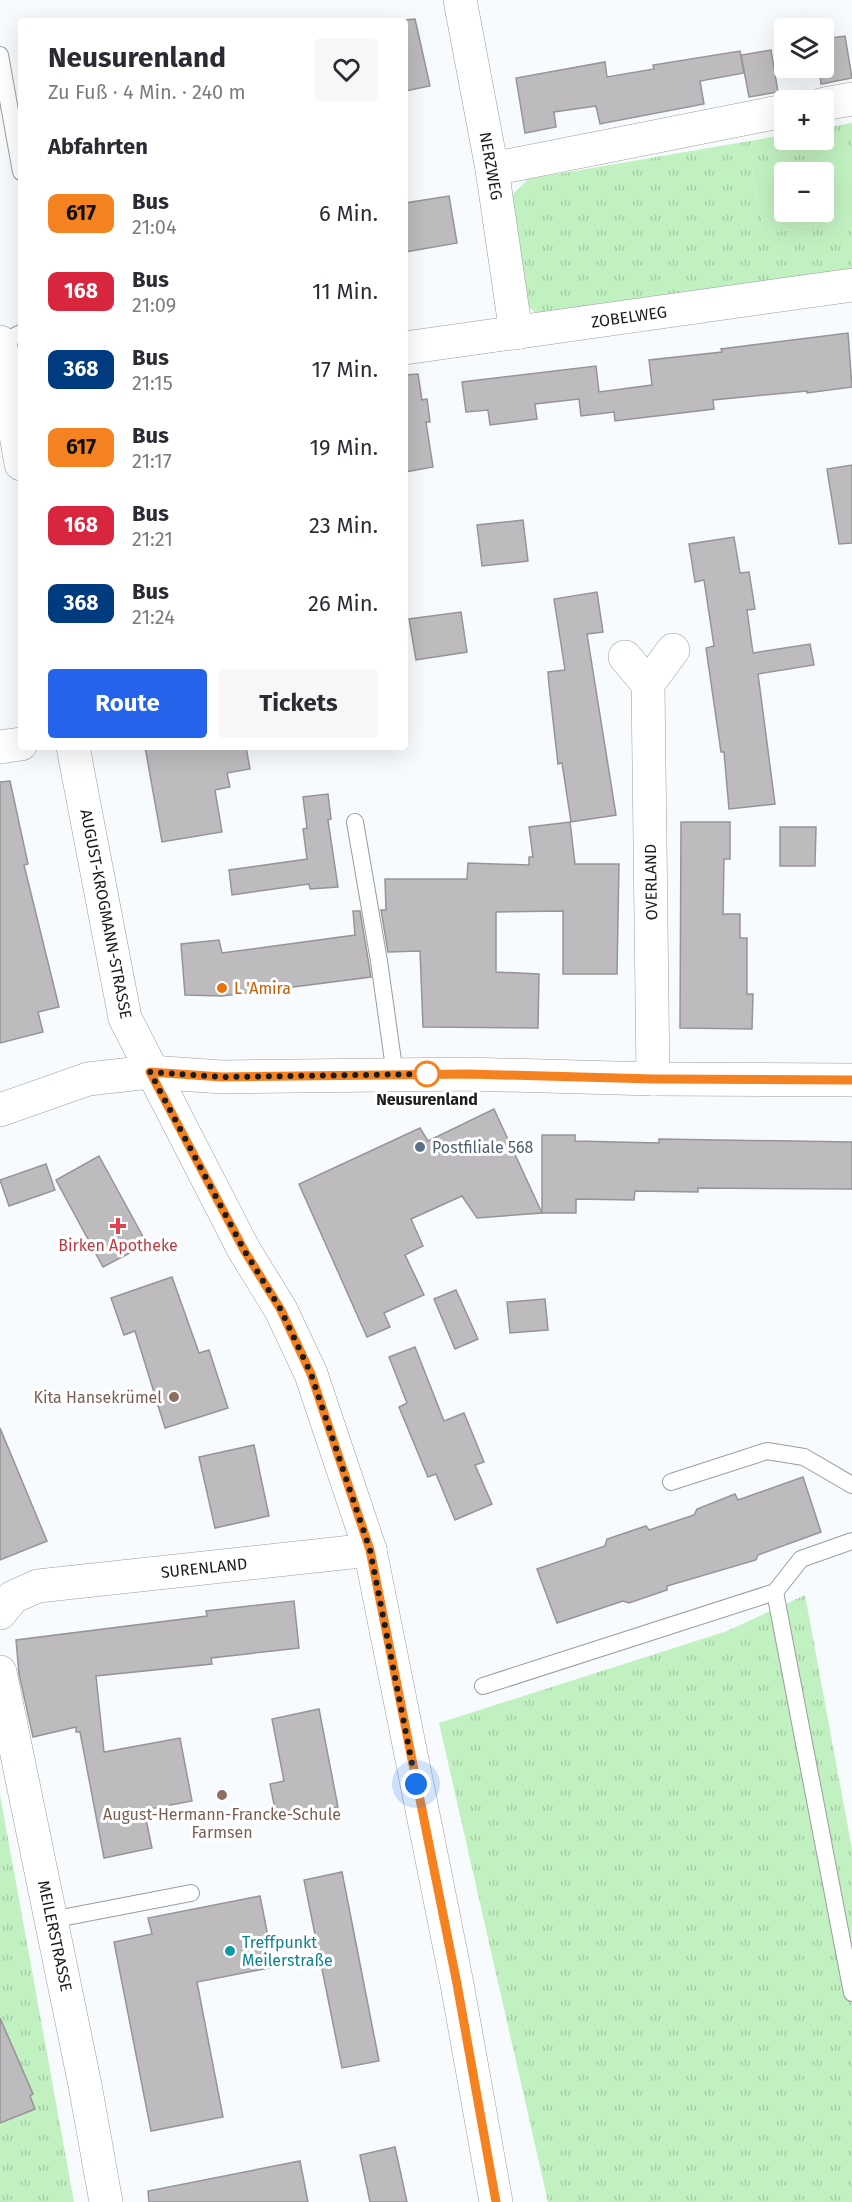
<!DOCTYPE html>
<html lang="de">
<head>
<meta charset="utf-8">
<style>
  body { margin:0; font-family:"Fira Sans",sans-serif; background:#f7f7f7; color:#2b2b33; height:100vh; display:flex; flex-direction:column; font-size:22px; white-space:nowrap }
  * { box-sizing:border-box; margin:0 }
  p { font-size:20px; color:#7c7c81 }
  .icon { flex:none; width:33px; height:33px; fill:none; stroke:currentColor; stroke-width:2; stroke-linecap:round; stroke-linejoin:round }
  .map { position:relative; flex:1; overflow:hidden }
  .drawer { position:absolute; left:18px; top:18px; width:390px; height:732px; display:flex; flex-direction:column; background:#fff; border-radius:6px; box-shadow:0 6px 24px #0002 }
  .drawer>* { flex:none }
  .badge { padding:0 12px; border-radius:9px; font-size:21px; line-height:39px }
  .controls { position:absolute; left:774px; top:18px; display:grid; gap:12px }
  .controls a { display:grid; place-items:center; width:60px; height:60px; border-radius:6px; background:#fff; box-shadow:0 6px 24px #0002; font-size:30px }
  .you { position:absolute; width:30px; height:30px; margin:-15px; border:4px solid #fff; border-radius:50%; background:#1a73e8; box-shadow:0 0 0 9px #1a73e833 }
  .map>.badge { position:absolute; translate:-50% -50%; box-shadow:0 0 0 3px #fff }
  h2 { padding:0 30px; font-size:22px; line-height:54px }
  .round { display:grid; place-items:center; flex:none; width:63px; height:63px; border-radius:6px; background:#f7f7f7 }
  .overview { display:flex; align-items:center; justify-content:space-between; height:102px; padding:0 30px }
  h1 { font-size:28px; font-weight:700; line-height:45px }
  .action { display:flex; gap:12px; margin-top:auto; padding:12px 30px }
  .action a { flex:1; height:69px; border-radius:6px; background:#2563eb; color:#fff; font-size:24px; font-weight:700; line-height:69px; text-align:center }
  .action a+a { background:#f7f7f7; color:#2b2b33 }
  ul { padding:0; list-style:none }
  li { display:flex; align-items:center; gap:18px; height:78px; padding:0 30px }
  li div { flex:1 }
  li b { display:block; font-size:22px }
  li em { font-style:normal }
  li .badge { min-width:66px; font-weight:700; text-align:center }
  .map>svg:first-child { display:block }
</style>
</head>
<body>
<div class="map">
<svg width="852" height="2202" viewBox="0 0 852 2202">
  <defs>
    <pattern id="park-tufts" width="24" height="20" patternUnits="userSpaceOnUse" patternTransform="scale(1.5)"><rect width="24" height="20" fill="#c2f1c1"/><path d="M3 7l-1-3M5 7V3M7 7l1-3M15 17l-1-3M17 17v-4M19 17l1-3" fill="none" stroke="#a6cea5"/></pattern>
  </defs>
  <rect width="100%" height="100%" fill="#f8fbfd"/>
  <path fill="#c2f1c1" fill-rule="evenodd" d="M852,152V218L764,234L752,169ZM784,172H824V212H784Z"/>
  <g fill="url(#park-tufts)">
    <path d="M852,123V152L752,170L764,234L852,218V271L541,317L526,305L509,198L528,179L784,135V140H824V128Z"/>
    <path d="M805,1595L852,1849V2202H548L439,1723L727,1631Z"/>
    <path d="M0,1795L74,2202H0Z"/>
  </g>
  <g fill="#bebbbe" stroke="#969496" stroke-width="1.5">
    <path d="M415,19L430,86L405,91V20Z"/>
    <path d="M845,36L852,78L821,84L819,68H824V39Z"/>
    <path d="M771,50L778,92L749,97L741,55Z"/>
    <path d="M740,51L744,73L700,81L704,104L600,124L596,106L554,112L556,127L525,133L516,78L605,62L607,77L654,69L653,65Z"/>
    <path d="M449,196L457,243L405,252V203Z"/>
    <path d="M848,333L852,387L807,393V391L713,400L714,409L615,421L614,412L581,416L579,399L535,404L537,419L490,425L488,410L466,412L462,382L596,366L599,392L652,385L649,360L722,352L721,349Z"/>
    <path d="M418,374L422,400L427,399L430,422H426L433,467L405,472V375Z"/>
    <path d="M852,465V543L839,544L827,469Z"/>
    <path d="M523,520L528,561L482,566L477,525Z"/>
    <path d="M734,537L740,573L749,572L755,609L747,610L753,653L810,644L814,665L758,674L775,804L729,809L724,752H721L706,648L714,646L704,580L695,582L689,544Z"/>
    <path d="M597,592L603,632L587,634L616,815L571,822L562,763L558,764L549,685L548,672L565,670L554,599Z"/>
    <path d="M461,612L467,652L416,660L409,619Z"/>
    <path d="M145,747H246L250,769L227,773L230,787L215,790L222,832L162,842Z"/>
    <path d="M10,781L28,864L24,865L59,1007L38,1012L43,1032L0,1043V782Z"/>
    <path d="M328,794L331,819L328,820L338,887L310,889L309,884L232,895L229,870L307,859L303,829L307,828L303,797Z"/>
    <path d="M570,822L575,864H619L617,974H563V911L496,912V972L539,974L538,1028L423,1027L420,951L388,952L381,910H386L385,879H467L468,863L529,865V857H533L529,827Z"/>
    <path d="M681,822H730V859H724L723,914H740V938H747V994H753L752,1029L680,1028Z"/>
    <path d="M780,827H816L815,866H780Z"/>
    <path d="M353,911H360L371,977L222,996L185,995L181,944L219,940L222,953L355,935Z"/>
    <path d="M494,1109L542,1213L477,1218L462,1196L411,1219L423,1246L405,1255L424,1295L384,1313L390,1327L367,1337L299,1184L420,1128L428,1141Z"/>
    <path d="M542,1135H575V1141L659,1143V1139L852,1142V1189L698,1188V1192L635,1191L634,1200L576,1199V1213H542Z"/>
    <path d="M99,1156L147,1244L103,1267L56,1180Z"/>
    <path d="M46,1164L55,1190L9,1206L0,1180Z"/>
    <path d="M172,1277L199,1353L209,1350L228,1408L165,1428L135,1331L124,1335L111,1298Z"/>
    <path d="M456,1290L478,1339L455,1349L434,1299Z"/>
    <path d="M545,1299L548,1330L510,1333L507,1302Z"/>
    <path d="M415,1347L444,1421L464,1413L484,1462L475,1465L492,1504L455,1520L436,1474L428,1477L399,1407L407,1403L389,1357Z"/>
    <path d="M0,1428L47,1541L0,1560Z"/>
    <path d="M254,1445L269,1516L215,1528L199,1457Z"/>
    <path d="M803,1477L821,1532L758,1555L756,1560L667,1586V1590L629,1603L623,1601L557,1623L537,1569L605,1546L607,1539L646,1526L649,1530L694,1515L697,1509L735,1494L738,1500Z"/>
    <path d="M294,1601L299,1648L211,1658L212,1664L96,1676L104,1752L180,1738L192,1801L144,1810L152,1848L104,1858L80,1732H76V1727L33,1737L19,1674L16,1640L207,1616L206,1611Z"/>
    <path d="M319,1709L338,1807L277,1819L270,1784L284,1781L272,1719Z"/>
    <path d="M342,1872L379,2061L342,2068L304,1880Z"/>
    <path d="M260,1896L274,1967L197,1982L223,2117L151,2131L114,1942L152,1934L148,1918Z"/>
    <path d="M0,2018L33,2094L30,2096L35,2109L0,2123Z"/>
    <path d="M395,2147L407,2202H370L360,2155Z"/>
    <path d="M300,2161L308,2202H149L148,2191Z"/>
  </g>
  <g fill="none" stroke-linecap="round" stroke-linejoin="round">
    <g stroke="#9a9c9e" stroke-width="18">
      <g id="service">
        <path d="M0,55L21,172"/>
        <path d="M0,343L21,333"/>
        <path d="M355,822L379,961L395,1075"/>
        <path d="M671,1482L767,1451L804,1457L852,1485"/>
        <path d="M775,1592L852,1993"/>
        <path d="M483,1686L775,1592L801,1559L852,1541"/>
        <path d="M51,1920L191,1893"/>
      </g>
    </g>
    <g stroke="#9a9c9e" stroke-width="34">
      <g id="minor">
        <path d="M460,0L492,169L516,333"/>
        <path d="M824,104L852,99"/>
        <path d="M492,169L784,111"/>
        <path d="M405,348L852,285"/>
        <path d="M625,657L648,684"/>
        <path d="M0,747L21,744"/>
        <path d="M653,1079L648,684L673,650"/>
        <path d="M0,1110L88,1079L150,1072L222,1077L468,1074L653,1079L852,1080"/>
        <path d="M0,1613L13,1597L38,1586L370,1550"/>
        <path d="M0,1672L85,2085L106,2202"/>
      </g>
    </g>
    <g stroke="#9a9c9e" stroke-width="34">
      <g id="secondary">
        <path d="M0,342L21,464"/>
        <path d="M73,747L125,1018L244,1250L281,1310L311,1374L370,1550L457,1984L496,2202"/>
      </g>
    </g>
    <use href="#service" stroke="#fff" stroke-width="16"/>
    <use href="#minor" stroke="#fff" stroke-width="33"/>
    <use href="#secondary" stroke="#fff" stroke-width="33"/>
  </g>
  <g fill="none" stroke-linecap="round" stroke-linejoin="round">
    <g stroke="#fff" stroke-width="14">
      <path id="line" d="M496,2202L457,1984L370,1550L311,1374L281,1310L244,1250L150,1072L222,1077L468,1074L653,1079L852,1080"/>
    </g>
    <use href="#line" stroke="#f58220" stroke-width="9"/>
    <path stroke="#1c1c1d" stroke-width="6" stroke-dasharray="0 10.8" d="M416,1784L370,1550L311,1374L281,1310L244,1250L150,1072L222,1077L431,1074H427"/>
  </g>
  <circle fill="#e8710a" stroke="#fff" stroke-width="2" cx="222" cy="988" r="6"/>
  <circle fill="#fff" stroke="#f58220" stroke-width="3" cx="427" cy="1074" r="12"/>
  <circle fill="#5c6f8a" stroke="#fff" stroke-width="2" cx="420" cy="1147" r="6"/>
  <path fill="#e0444e" stroke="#fff" stroke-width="2" d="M115 1217h6v6h6v6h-6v6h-6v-6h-6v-6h6z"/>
  <g fill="#8d6e63" stroke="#fff" stroke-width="2">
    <circle cx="174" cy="1397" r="6"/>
    <circle cx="222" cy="1795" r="6"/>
  </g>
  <circle fill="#0f9aa8" stroke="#fff" stroke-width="2" cx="230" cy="1951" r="6"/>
  <g text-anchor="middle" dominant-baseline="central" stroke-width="6" stroke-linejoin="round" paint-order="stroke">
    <g font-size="16" fill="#1c1c1d" stroke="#fff">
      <text transform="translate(491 166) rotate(80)">NERZWEG</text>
      <text transform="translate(629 317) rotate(-8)">ZOBELWEG</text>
      <text transform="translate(651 882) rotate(-91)">OVERLAND</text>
      <text transform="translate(106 914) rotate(79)">AUGUST-KROGMANN-STRASSE</text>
      <text transform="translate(204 1568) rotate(-6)">SURENLAND</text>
      <text transform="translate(55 1936) rotate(78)">MEILERSTRASSE</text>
    </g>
    <g font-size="16" fill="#c56008" stroke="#fff" text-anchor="start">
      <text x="234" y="988">L 'Amira</text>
    </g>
    <g font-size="16" font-weight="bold" fill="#1c1c1d" stroke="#fff">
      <text x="427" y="1099">Neusurenland</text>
    </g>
    <g font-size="16" fill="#4e5e75" stroke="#fff" text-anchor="start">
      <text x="432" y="1147">Postfiliale 568</text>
    </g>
    <g font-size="16" fill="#be3a42" stroke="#fff">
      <text x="118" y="1245">Birken Apotheke</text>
    </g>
    <g font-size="16" fill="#785e54" stroke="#fff" text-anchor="end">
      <text x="162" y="1397">Kita Hansekrümel</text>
      <text x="222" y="1814" text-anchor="middle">August-Hermann-Francke-Schule<tspan x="222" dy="18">Farmsen</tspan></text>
    </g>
    <g font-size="16" fill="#0d838f" stroke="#fff" text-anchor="start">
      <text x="242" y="1942">Treffpunkt<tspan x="242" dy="18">Meilerstraße</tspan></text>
    </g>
  </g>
</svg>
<div class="controls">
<a><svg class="icon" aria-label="layers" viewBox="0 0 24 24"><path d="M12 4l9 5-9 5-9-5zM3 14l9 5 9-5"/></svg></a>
<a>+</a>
<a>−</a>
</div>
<div class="you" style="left:416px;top:1784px"></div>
<section class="drawer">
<div class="overview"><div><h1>Neusurenland</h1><p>Zu Fuß · 4 Min. · 240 m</p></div><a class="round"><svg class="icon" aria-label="heart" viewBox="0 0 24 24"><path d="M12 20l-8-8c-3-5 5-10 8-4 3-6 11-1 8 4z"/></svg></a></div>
<h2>Abfahrten</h2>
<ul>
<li><span class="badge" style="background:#f58220;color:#111">617</span><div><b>Bus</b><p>21:04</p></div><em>6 Min.</em></li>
<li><span class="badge" style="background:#d7263d;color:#fff">168</span><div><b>Bus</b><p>21:09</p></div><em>11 Min.</em></li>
<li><span class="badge" style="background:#003b80;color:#fff">368</span><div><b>Bus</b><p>21:15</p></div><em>17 Min.</em></li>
<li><span class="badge" style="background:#f58220;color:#111">617</span><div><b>Bus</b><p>21:17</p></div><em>19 Min.</em></li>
<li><span class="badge" style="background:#d7263d;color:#fff">168</span><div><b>Bus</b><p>21:21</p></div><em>23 Min.</em></li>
<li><span class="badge" style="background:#003b80;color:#fff">368</span><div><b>Bus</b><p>21:24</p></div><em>26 Min.</em></li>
</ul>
<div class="action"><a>Route</a><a>Tickets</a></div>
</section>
</div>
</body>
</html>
